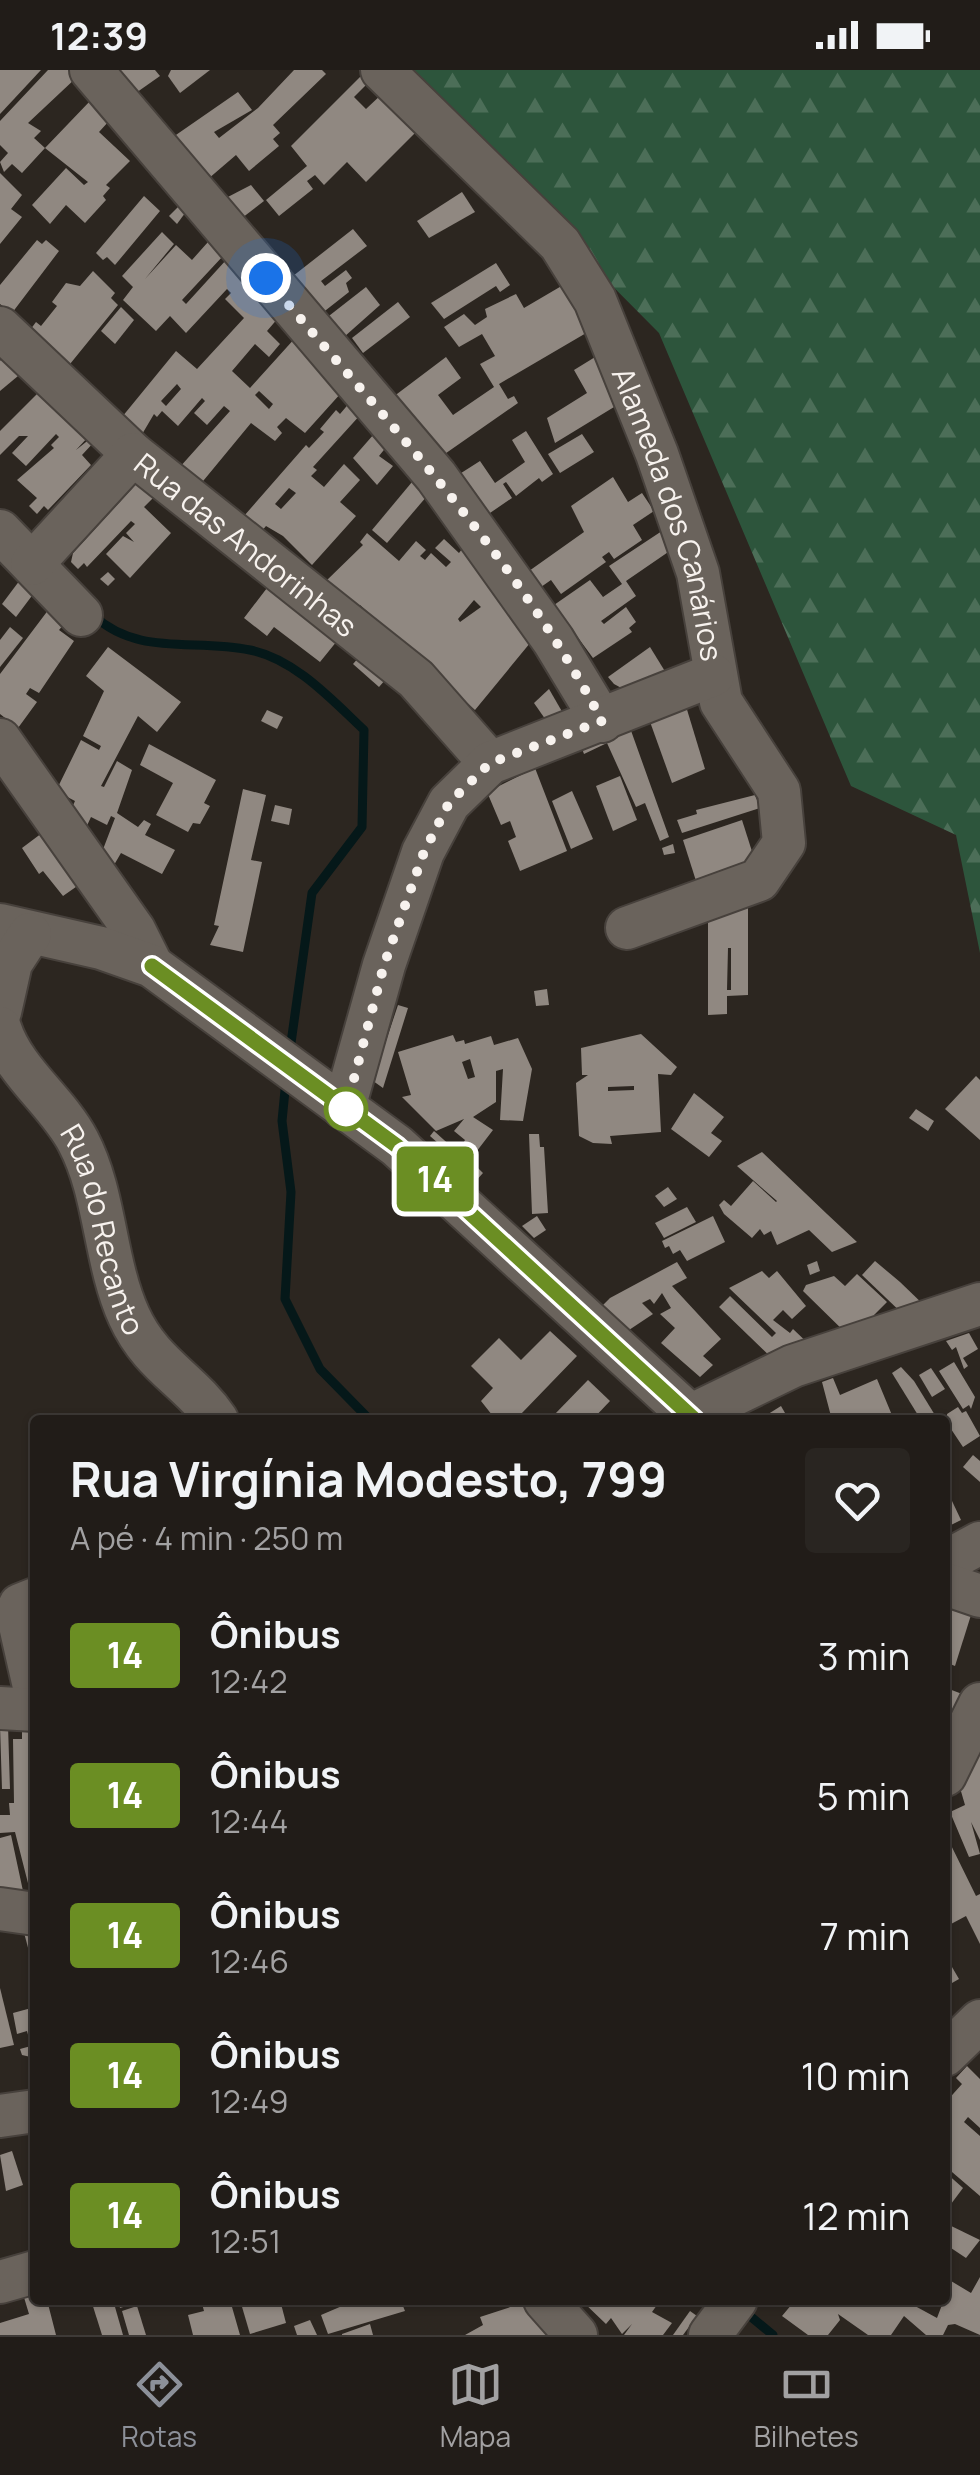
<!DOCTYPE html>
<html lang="pt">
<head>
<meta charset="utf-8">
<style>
  body { margin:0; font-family:Manrope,sans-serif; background:#292521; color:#f1f3f6; height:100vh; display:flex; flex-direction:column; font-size:38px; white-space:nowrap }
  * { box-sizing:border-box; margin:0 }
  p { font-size:32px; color:#a2a1a2 }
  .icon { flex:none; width:55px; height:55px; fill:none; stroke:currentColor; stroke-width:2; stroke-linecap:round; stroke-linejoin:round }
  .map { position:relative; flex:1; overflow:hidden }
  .drawer { position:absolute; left:30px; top:1345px; width:920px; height:890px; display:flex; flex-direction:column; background:#211c18; border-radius:10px; box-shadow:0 2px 8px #0004,0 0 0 2px #3e3a37 }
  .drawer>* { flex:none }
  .badge { padding:0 20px; border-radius:8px; font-size:35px; line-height:65px }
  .you { position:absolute; width:50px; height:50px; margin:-25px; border:8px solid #fff; border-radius:50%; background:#1a73e8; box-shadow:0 0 0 15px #1a73e833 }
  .map>.badge { position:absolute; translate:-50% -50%; box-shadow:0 0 0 5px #fff }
  .round { display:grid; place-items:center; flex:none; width:105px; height:105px; border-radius:10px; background:#292521 }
  .summary { display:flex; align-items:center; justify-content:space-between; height:170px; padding:0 40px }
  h1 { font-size:48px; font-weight:700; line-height:75px }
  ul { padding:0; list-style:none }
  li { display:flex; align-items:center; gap:30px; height:140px; padding:0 40px }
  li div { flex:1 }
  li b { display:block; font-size:38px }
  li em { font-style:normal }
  li .badge { min-width:110px; font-weight:700; text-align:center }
  .status { display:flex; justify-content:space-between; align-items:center; height:70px; padding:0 50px; background:#211c18; direction:ltr }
  .status svg { height:28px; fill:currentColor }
  .tabs { display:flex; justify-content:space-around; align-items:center; height:140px; border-top:2px solid #3e3a37; background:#211c18; font-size:28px; color:#a2a1a2 }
  .tabs a { display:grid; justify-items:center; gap:5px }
  .tabs .current { color:#8c9099 }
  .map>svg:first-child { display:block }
</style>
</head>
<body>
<div class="status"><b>12:39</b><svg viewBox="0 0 49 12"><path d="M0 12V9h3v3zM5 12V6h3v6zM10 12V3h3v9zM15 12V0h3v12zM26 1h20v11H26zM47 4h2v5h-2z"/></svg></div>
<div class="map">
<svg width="980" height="2265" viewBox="0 0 980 2265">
  <defs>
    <pattern id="forest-firs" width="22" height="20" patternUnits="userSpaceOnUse" patternTransform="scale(2.5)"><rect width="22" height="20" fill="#2d553c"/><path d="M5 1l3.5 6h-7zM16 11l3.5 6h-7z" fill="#4c6e58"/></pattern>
  </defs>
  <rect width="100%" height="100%" fill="#2c2620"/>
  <path fill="url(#forest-firs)" d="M398,0H980V883L956,765L851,716L659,263Z"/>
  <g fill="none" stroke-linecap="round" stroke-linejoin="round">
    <g stroke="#051819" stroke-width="9">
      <path d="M93,545C138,587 195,568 250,580C295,589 332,630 364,660L362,757L312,823L290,980"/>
      <path d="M286,1010L282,1051L291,1122L285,1229L320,1299L370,1350"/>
      <path d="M744,2241L773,2265"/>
    </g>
  </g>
  <g fill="#908881" fill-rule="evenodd">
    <path d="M0,0H41L0,44Z"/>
    <path d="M48,0H70L77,7L28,53L41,61L34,68L45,78L22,103L12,94L4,102L0,92L8,83L0,75V51Z"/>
    <path d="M112,0H155L160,6L133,25Z"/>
    <path d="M171,0H210L180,23L168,6Z"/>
    <path d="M294,0H322L326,4L273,55L280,63L273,69L279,76L249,101L236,85L208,109L173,67L238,22L252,40L214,62L219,68L258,38Z"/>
    <path d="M365,2L372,9L354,27L366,39L383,23L418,60L366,112L347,92L324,115L315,105L307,111L313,119L279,146L266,130L307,96L291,76Z"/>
    <path d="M91,30L109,51L99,62L130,91L106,115L110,118L103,126L106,130L85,153L66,135L50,154L32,135L66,98L84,115L88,112L45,78Z"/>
    <path d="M0,103L22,125L11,139L22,147L0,174Z"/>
    <path d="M251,115L264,131L238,151L222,130Z"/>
    <path d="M462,122L475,142L429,168L417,151Z"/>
    <path d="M144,126L160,141L115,195L107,187L103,190L96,183Z"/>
    <path d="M182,133L188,139L177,154L169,146Z"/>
    <path d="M353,159L367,176L321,211L325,216L346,200L352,208L346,213L349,222L321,244L293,206Z"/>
    <path d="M162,162L174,174L145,209L176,175L192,190L208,172L223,186L182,230L186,234L227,189L279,247L267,261L280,274L269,287L255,274L232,301L250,318L296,267L342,322L305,363L286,348L277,357L282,363L275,371L251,353L199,416L179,398L230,341L224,336L207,355L194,343L205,331L202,328L178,356L162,341L157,347L154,344L141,366L122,347L176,281L197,299L244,248L225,229L231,223L227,219L186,263L170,246L156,261L123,230L133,217L122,206ZM177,314L181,319L166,336L161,331ZM259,321L273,334L269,339L255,325Z"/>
    <path d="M37,170L42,174L46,170L59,181L12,243L0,234V215Z"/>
    <path d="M496,193L510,215L500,222L496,216L444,249L431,233Z"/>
    <path d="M93,201L115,223L111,228L118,235L70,294L30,260L36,252L41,256L57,236L52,232L66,213L80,216Z"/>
    <path d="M570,211L593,259L499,314L508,329L514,326L518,333L439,388L393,327L446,287L461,308L438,325L453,345L494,317L480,294L495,286L482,264L459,277L444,257L464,244L475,255L487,247L485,239L516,224L524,238Z"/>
    <path d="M366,217L380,235L344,267L325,249Z"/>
    <path d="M398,232L410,247L363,283L352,268Z"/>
    <path d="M121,237L134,250L115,274L101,261Z"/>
    <path d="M600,284L619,334L555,373L547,348L587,323L574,300Z"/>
    <path d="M5,285L24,301L0,321V291Z"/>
    <path d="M41,320L89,366L76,380L91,368L95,371L82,385L91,395L48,440L44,436L37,444L29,436L37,428L17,410L54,378L51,375L59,367L56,364L26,396L12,383L28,366H19L0,385V361Z"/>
    <path d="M351,331L362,343L313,397L317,400L311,406L324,417L344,394L360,410L340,432L356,446L312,495L283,466L266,456L261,462L244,446L306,375L309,378L324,362L320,359L336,340L340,344ZM289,418L296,423L281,439L275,434Z"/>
    <path d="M526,361L553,404L542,412L539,408L516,426L506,412L503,414L512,428L487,445L458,405L480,391L495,413L525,392L512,370Z"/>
    <path d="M374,364L387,376L379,386L393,396L377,415L353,388Z"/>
    <path d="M582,364L594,382L560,403L548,384Z"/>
    <path d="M613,407L628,432L642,423L654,441L633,455L642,470L614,489L609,482L602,487L606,492L561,524L551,510L541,517L529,501L584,462L571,436Z"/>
    <path d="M139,411L155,426L144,437L171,463L130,508L106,484L123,466L134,472L126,463L135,454L131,451L87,497L84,493L78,499L71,492L73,483Z"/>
    <path d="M412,412L427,426L387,473L372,460Z"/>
    <path d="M668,457L677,476L626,511L636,526L601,551L604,554L626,537L636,552L629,558L632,562L593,588L554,535L590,510L603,527L622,514L609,496Z"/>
    <path d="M367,463L399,491L416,471L426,480L420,486L425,490L431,483L446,497L451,492L435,478L444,469L459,483L462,479L535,567L475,640L360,535L357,539L325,512L363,475L360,472ZM474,530L481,537L460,552L458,549Z"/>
    <path d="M108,502L115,509L108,516L100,509Z"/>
    <path d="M20,510L34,523L16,547L2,534Z"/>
    <path d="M267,518L337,571L320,592L274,557L267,566L244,548Z"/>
    <path d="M49,539L65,553L59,560L74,571L39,623L30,618L26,624L37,632L18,658L0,644V604Z"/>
    <path d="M10,557L23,568L0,597V570Z"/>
    <path d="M108,577L181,632L157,662L138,646L101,716L104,717L117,691L132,700L117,743L138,757L144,750L151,754L145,765L175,780L162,804L121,783L114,795L102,782L115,748L111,746L107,755L91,747L84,762L70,742L75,731L56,721L81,670L99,680L101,676L83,666L104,621L86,606Z"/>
    <path d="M650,577L666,603L625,620L614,614L608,607Z"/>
    <path d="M360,586L386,609L379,617L353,594Z"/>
    <path d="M549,619L564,645L550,656L534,633Z"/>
    <path d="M685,633L705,699L672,713L649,649Z"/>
    <path d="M267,640L283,647L277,659L261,651Z"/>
    <path d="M629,655L669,767L660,771L645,733L636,737L607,673L584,684L581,676Z"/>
    <path d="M149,674L216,710L204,733L210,736L200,754L193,753L188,762L156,745L173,713L140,695Z"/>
    <path d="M535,698L567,781L520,801L508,771L516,767L510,751L501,755L487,722Z"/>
    <path d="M620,706L637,750L613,761L596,716Z"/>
    <path d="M243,719L266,725L251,790L262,792L243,882L210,875L219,856L214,855Z"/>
    <path d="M572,721L593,769L571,779L552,731Z"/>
    <path d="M755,725L760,738L682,763L677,750L697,744L696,740Z"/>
    <path d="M275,735L292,739L289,755L271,751Z"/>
    <path d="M742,750L756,794L697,814L683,770Z"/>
    <path d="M46,760L83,812L63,826L43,801L39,804L22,778Z"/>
    <path d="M673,774L675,783L664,785L662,778Z"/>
    <path d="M748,835V925L727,926V944L708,945V850ZM728,878H731V920H727Z"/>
    <path d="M547,919L549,935L536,936L534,921Z"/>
    <path d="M398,935L408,938L383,1018L359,1001L370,989L378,995Z"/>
    <path d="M641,964L677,997L671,1005L658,1004L661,1062L610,1066L612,1074L593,1073L579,1066L576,1013L588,1005H582L581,978ZM634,1016V1020L608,1021V1017Z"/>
    <path d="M453,965L456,972L464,970L465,974L491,966L494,975L518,968L532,999L523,1051L500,1050L503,999L496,1001V1032L473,1047L493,1060L470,1090L483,1103L474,1113L461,1098L466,1093L457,1084L465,1070L454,1061L464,1049L436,1061L402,1027L411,1025L398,982ZM470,989L475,1007L468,1009L462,992Z"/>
    <path d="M976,1006L980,1010V1070L945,1039Z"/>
    <path d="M694,1023L724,1047L711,1063L722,1071L709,1087L671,1059Z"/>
    <path d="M916,1039L934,1051L928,1061L909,1048Z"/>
    <path d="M434,1061L453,1078L448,1082L430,1066Z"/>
    <path d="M529,1064H539L540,1077H544L548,1143L532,1144Z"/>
    <path d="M762,1082L827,1144L857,1172L832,1182L809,1160L777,1175L771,1161L764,1165L760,1159L752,1168L724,1144L719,1135L724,1130L731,1136L753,1111L776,1132L777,1131L737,1096Z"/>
    <path d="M668,1117L677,1129L664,1137L655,1126Z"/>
    <path d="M687,1137L696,1152L664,1168L655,1153Z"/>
    <path d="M537,1146L546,1160L534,1168L522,1156Z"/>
    <path d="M713,1146L725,1172L687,1191L680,1180L673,1184L669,1176L665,1178L662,1171Z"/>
    <path d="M817,1191L820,1201L810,1205L807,1195Z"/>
    <path d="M875,1191L900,1212L927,1238L907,1248L862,1205Z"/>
    <path d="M677,1192L687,1208L672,1216L721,1269L703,1286L713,1295L700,1307L661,1273L675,1258L660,1244L671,1238L662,1223L654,1234L650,1229L642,1233L653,1244L626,1262L600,1238L610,1228Z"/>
    <path d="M762,1201L769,1208L777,1201L806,1236L792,1249L783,1240L773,1250L790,1263L793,1259L814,1279L780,1296L719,1237L730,1226L772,1267L776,1263L729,1218Z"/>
    <path d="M857,1204L887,1232L874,1245L886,1256L852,1269L803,1221L806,1215L834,1206L845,1216Z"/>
    <path d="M550,1261L577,1286L521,1344L529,1350H496L481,1331L493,1318L471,1296L499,1268L521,1290Z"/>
    <path d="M969,1263L978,1279L963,1288L968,1296L964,1299L956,1277L952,1280L946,1271Z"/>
    <path d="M954,1292L975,1327L971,1339L969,1335L963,1339L939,1301Z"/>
    <path d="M901,1297L914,1311L938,1350H921L892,1303Z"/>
    <path d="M931,1298L945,1319L932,1327L919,1305Z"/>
    <path d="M833,1308L840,1325L877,1309L894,1350H832L822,1312Z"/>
    <path d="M588,1310L610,1331L592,1350H559L554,1345Z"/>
    <path d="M781,1336L789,1350H762L765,1346Z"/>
    <path d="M958,1337L962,1343L966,1341L980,1366L963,1377L947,1353V1344Z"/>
    <path d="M973,1385L980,1391V1412L963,1397Z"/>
    <path d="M952,1431L961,1450L945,1458V1435Z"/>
    <path d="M945,1534L971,1545L955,1596L945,1592Z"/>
    <path d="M945,1609L951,1611L949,1619L970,1627L945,1678Z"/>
    <path d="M22,1653H34L35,1745H29L35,1766V1828L0,1825V1768L11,1765L23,1821H30L15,1762L0,1763V1745H10L9,1733H14L13,1669H22Z"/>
    <path d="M0,1656H8L10,1719H2Z"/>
    <path d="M980,1681V1770L971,1752L980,1784L969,1787L950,1742L965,1735L958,1711Z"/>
    <path d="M945,1763L976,1826L980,1824V1874L966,1846L951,1854L945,1844Z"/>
    <path d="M23,1859L35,1860V1900H34Z"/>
    <path d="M945,1885L959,1909L945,1917Z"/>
    <path d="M0,1918L14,1975L0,1978Z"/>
    <path d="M35,1937V1988L22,1985L20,1979L31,1976L27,1961L17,1964L13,1943Z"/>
    <path d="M967,1996L980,2009V2058L968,2047L964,2052L980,2066V2126L945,2096V2047L950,2040L945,2033L962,2014L956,2008Z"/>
    <path d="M12,2081L23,2115L6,2121L0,2085Z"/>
    <path d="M945,2102L963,2118L945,2142Z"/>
    <path d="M945,2153L980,2170L966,2188L945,2174Z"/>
    <path d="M980,2207V2265L955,2254L948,2255L943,2265H926L904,2246L891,2265H868L838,2244L840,2250L828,2265H808L782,2246L792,2234L788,2230H904L937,2248L951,2211L971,2223Z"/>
    <path d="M35,2220V2230H47L56,2265H0V2253L29,2244L23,2224Z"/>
    <path d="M91,2230H113L123,2265H102Z"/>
    <path d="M118,2230H135L136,2233L120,2238Z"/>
    <path d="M201,2230H230L240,2265H193L188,2245L204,2241Z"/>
    <path d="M240,2230H280L286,2253L250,2264Z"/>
    <path d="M356,2230H419L403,2236L405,2241L328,2264L321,2245Z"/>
    <path d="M581,2230H650L657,2235L652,2242L672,2253L663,2265H624L632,2254L622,2264L611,2248L606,2254Z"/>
    <path d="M529,2231L554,2265H465L483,2255L480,2247Z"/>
    <path d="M137,2236L146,2265H129L122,2241Z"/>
    <path d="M690,2241L697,2246L683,2265H673Z"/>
    <path d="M310,2250L317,2265H297L294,2256Z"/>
    <path d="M370,2254L373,2265H342V2264Z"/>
  </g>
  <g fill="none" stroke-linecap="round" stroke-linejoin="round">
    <g stroke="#47413c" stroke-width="46">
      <g id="minor">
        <path d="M91,0L436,406L553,570L602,651"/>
        <path id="s1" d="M382,0L560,174L595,230L657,384L698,503L721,632L779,721L784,773L759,810L627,858"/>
        <path id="s2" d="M0,258L133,384L416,609L490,693"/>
        <path d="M0,461L81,545"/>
        <path d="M32,494L133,384"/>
        <path d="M0,670L134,860L152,896"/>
        <path d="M0,855L101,878L152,896L397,1076L695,1350"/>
        <path d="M0,942L11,893L30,864"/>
        <path id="s3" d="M0,958C14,1002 57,1031 78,1071C106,1124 104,1191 129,1246C151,1295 190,1310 217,1350"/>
        <path d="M344,1038L384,895L423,782L449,733L490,693L713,605"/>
        <path d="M690,1346L793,1296L980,1234"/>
        <path d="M945,1492L980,1473"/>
        <path d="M945,1514L980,1526"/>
        <path d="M35,1529L20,1535L17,1542L35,1621"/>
        <path d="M0,1638L35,1640"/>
        <path d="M945,1705L980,1634"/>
        <path d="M0,1839L35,1844"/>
        <path d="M945,1985L980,1951"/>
        <path d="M0,2046L35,2041"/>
        <path d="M0,2212L35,2202"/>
        <path d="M545,2230L576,2265"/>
        <path d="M710,2265L736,2230"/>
      </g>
    </g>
    <use href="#minor" stroke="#6a635c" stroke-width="42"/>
  </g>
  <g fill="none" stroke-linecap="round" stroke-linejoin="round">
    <g stroke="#fff" stroke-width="22">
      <path id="line" d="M152,896L397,1076L695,1350"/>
    </g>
    <use href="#line" stroke="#6b8e23" stroke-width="15"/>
    <path stroke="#f7f2ee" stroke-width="10" stroke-dasharray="0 18" d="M266,208C385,350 516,486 602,651L490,693L449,733L424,782L384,895L346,1039"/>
  </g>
  <circle fill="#fff" stroke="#6b8e23" stroke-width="5" cx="346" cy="1039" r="20"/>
  <g text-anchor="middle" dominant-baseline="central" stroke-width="8" stroke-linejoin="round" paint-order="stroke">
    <g font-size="30" fill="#f7f2ee" stroke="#13100d">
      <text stroke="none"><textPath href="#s1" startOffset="542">Alameda dos Canários</textPath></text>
      <text stroke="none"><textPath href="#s2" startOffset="328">Rua das Andorinhas</textPath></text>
      <text stroke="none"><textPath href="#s3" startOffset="230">Rua do Recanto</textPath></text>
    </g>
  </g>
</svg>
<div class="you" style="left:266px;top:208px"></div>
<b class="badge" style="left:435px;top:1109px;background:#6b8e23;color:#fff">14</b>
<section class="drawer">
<div class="summary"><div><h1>Rua Virgínia Modesto, 799</h1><p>A pé · 4 min · 250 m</p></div><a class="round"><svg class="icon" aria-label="heart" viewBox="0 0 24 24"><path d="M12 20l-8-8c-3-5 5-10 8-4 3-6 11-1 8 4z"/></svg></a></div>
<ul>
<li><span class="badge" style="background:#6b8e23;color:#fff">14</span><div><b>Ônibus</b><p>12:42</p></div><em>3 min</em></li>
<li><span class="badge" style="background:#6b8e23;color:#fff">14</span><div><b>Ônibus</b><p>12:44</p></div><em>5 min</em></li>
<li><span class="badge" style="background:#6b8e23;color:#fff">14</span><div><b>Ônibus</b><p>12:46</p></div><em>7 min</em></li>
<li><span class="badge" style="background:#6b8e23;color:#fff">14</span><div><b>Ônibus</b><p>12:49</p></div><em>10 min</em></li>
<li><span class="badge" style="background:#6b8e23;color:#fff">14</span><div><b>Ônibus</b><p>12:51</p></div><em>12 min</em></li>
</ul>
</section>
</div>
<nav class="tabs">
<a class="current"><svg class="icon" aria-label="directions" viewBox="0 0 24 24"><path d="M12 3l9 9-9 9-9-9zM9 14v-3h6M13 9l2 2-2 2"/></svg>Rotas</a>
<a><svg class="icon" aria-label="map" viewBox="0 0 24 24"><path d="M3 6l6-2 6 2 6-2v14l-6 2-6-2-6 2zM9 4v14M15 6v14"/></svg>Mapa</a>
<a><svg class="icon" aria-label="tickets" viewBox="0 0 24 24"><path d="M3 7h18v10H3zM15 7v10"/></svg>Bilhetes</a>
</nav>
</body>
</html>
